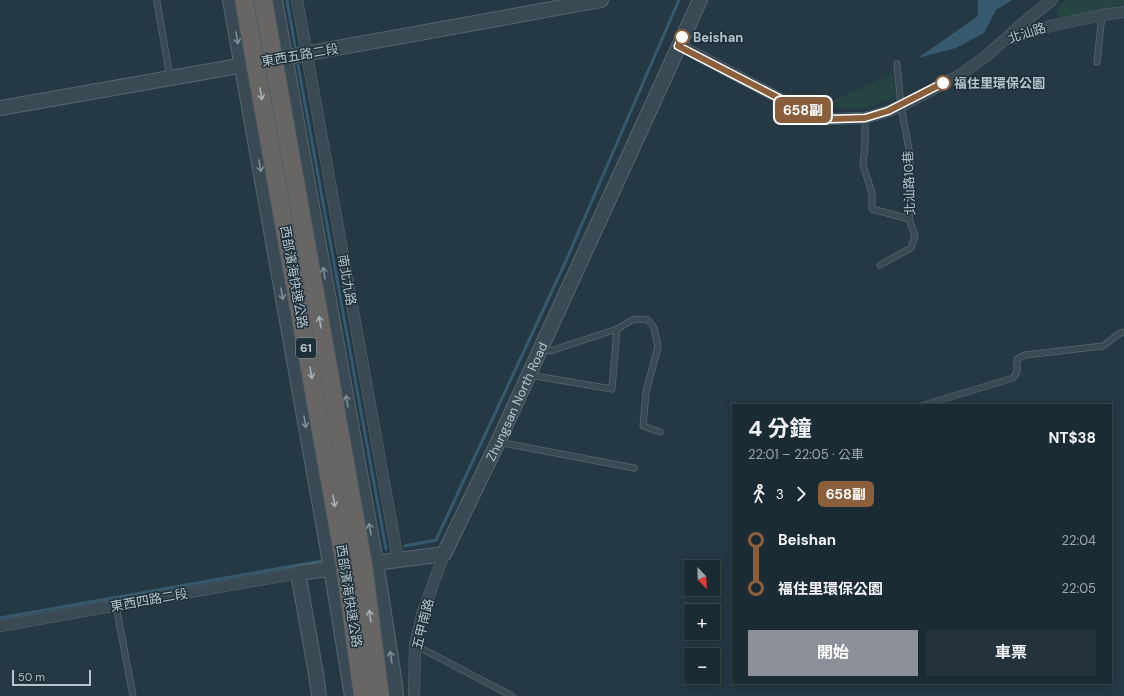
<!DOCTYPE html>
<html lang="zh-TW">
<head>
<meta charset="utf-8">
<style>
  body { margin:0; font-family:"DM Sans","Noto Sans TC",sans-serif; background:#24333b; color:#f1f3f6; height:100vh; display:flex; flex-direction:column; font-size:15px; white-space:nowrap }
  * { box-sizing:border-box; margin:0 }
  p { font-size:13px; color:#a0a7ac }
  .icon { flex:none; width:22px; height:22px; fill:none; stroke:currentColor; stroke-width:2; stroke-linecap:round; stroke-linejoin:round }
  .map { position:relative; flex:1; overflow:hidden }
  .details { position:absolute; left:732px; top:404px; width:380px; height:280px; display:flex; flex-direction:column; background:#1b2b33; border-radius:0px; box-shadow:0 2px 10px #0003,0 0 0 1px #39474e }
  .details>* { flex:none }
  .badge { padding:0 8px; border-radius:6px; font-size:14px; line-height:26px }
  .needle { width:26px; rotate:157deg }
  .tools { position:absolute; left:684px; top:560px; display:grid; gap:8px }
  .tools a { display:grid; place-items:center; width:36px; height:36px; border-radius:0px; background:#1b2b33; box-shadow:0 2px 10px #0003,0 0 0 1px #39474e; font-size:20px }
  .scale { position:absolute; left:12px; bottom:10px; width:79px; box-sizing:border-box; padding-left:4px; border:2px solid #b6c4cd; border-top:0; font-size:11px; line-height:14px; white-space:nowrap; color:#b6c4cd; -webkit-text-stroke:3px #1d2f39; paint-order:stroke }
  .map>.badge { position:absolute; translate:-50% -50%; box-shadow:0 0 0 2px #fff }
  .legs { display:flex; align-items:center; gap:6px; height:44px; padding:0 16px; font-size:13px }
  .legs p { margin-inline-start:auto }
  .headline { display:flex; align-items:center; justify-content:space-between; height:68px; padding:0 16px }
  h1 { font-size:22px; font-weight:700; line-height:30px }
  .primary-button { display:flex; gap:8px; margin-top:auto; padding:8px 16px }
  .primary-button a { flex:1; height:46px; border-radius:0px; background:#8c9099; color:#fff; font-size:16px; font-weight:700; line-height:46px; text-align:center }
  .primary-button a+a { background:#24333b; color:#f1f3f6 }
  ul { padding:0 16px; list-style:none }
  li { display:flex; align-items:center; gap:14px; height:48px; font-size:15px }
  li i { display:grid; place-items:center; width:6px; height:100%; margin:0 5px; background:currentColor }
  li i::after { content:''; width:10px; height:10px; margin:-5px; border:3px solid; border-radius:50%; background:#1b2b33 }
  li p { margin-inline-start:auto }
  li:first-child i { background:linear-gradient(#0000 50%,currentColor 0) }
  li:last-child i { background:linear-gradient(currentColor 50%,#0000 0) }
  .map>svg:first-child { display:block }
</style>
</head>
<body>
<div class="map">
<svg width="1124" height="696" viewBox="0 0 1124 696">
  <rect width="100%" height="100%" fill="#243944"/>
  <g fill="#264542">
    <path d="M1069,0H1124V5L1065,18L1060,16L1056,12C1058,4 1061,3 1069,0Z"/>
    <path d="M893,74L897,95C872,109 851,111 823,105Z"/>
  </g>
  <path fill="#37596d" d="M978,0H1012L996,10L984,33L956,48L918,58L978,16Z"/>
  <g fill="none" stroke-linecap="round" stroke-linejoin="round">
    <g stroke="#37596d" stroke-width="3">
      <path d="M287,0L295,46"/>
      <path d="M298,65L386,549"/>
      <path d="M405,546L436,540L565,263L679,0"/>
      <path d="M0,618L321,561"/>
    </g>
    <g stroke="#576771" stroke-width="7">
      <g id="service">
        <path d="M157,2L170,77"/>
        <path d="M1097,62L1102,15"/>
        <path d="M865,118V145L863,165L872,193V209L909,219"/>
        <path d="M880,265L911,248L915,236L909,219L911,187L910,155L901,106L897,64"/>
        <path d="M541,347L550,351L617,329L634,319L648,320L654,328L658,347L646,392L643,426L660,432"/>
        <path d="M529,375L612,389L617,329"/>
        <path d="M924,405L1013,378L1017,372V359L1025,355L1103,346C1110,342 1117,333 1124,332"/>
        <path d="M498,442L634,468"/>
        <path d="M116,606L133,696"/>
        <path d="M415,645L512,696"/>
      </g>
    </g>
    <g stroke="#576771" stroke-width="12">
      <g id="minor">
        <path d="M297,0L398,560"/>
        <path d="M1008,39L1050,26L1102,15L1124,12"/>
        <path d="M679,45L796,107L831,119L865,118L889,111L901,106L960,75L985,57L1028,19L1052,0"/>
        <path d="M0,626L298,573"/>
        <path d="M414,696L415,645L422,615L444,554"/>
      </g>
    </g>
    <g stroke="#576771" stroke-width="16">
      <g id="tertiary">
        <path d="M230,0L331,568L352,696"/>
        <path d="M275,0L376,562L395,684L396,696"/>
        <path d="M276,59L601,0"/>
        <path d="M0,108L250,64"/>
        <path id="s1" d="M319,696L316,674L298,573L444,554L498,442L700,0"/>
      </g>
    </g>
    <use href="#service" stroke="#394a54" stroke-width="5.5"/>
    <use href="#minor" stroke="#394a54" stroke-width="11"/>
    <use href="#tertiary" stroke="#394a54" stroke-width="14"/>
    <g stroke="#43545e" stroke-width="20" stroke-linecap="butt">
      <g id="trunk-bridge">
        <path d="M244,0L345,565L363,696"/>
        <path d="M263,0L363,564L380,696"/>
      </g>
    </g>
    <use href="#trunk-bridge" stroke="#686664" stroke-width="18"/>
  </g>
  <defs><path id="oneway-shaft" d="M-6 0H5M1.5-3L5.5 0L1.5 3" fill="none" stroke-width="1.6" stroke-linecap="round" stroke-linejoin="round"/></defs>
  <g stroke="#7e8d97">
    <use href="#oneway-shaft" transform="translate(237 38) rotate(80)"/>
    <use href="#oneway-shaft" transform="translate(260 166) rotate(80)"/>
    <use href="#oneway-shaft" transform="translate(324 273) rotate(-100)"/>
    <use href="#oneway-shaft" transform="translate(282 294) rotate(80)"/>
    <use href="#oneway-shaft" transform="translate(347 401) rotate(-100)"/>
    <use href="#oneway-shaft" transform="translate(305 422) rotate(80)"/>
    <use href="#oneway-shaft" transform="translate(370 529) rotate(-100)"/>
    <use href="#oneway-shaft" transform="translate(391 657) rotate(-99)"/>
  </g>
  <g stroke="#a6b1b8">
    <use href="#oneway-shaft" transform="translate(261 94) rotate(80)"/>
    <use href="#oneway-shaft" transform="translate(320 322) rotate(-100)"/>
    <use href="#oneway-shaft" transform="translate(311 373) rotate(80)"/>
    <use href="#oneway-shaft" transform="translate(334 501) rotate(80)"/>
    <use href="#oneway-shaft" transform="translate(370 616) rotate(-98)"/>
  </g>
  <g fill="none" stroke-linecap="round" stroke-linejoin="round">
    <g stroke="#fff" stroke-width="9">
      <path id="line-1" d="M682,37L678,46L796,107L831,119L865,118L888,111L943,83"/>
    </g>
    <use href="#line-1" stroke="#8b5e3c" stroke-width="6"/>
  </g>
  <g fill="#fff" stroke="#8b5e3c" stroke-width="2">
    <circle cx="682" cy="37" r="7"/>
    <circle cx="943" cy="83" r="7"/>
  </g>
  <g text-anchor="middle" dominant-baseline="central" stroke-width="3" stroke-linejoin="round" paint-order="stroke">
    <rect fill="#1d2f39" stroke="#8897a1" stroke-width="1" x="296" y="338" width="20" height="20" rx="3"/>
    <g font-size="12" font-weight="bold" fill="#b6c4cd">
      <text x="306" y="348">61</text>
    </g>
    <g font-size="13" fill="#b6c4cd" stroke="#1d2f39">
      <text transform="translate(1027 33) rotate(-18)">北汕路</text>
      <text transform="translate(300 55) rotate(-10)">東西五路二段</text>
      <text transform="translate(909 183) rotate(-92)">北汕路10巷</text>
      <text transform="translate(294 277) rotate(80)">西部濱海快速公路</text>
      <text transform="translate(347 280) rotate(80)">南北九路</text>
      <text stroke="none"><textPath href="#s1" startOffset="441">Zhungsan North Road</textPath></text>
      <text transform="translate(349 596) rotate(81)">西部濱海快速公路</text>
      <text transform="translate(149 600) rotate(-10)">東西四路二段</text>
      <text transform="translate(423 624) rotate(-76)">五甲南路</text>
    </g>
    <g font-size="13" font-weight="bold" fill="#b6c4cd" stroke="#1d2f39" text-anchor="start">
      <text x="693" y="37">Beishan</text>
      <text x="954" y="83">福住里環保公園</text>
    </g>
  </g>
</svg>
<div class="tools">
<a><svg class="needle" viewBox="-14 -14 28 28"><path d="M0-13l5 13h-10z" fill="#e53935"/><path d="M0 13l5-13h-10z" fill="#a0a7ac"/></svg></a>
<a>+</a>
<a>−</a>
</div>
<div class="scale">50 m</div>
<b class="badge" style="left:803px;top:110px;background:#8b5e3c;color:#fff">658副</b>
<section class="details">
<div class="headline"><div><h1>4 分鐘</h1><p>22:01 – 22:05 · 公車</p></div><b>NT$38</b></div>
<div class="legs"><svg class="icon" aria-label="walk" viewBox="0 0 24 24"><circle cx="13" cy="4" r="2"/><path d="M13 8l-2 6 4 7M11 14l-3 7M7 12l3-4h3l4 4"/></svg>3<svg class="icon" aria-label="forward" viewBox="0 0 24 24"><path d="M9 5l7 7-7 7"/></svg><b class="badge" style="background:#8b5e3c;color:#fff">658副</b></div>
<ul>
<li><i style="color:#8b5e3c"></i><b>Beishan</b><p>22:04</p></li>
<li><i style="color:#8b5e3c"></i><b>福住里環保公園</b><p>22:05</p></li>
</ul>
<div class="primary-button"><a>開始</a><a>車票</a></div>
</section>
</div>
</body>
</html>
